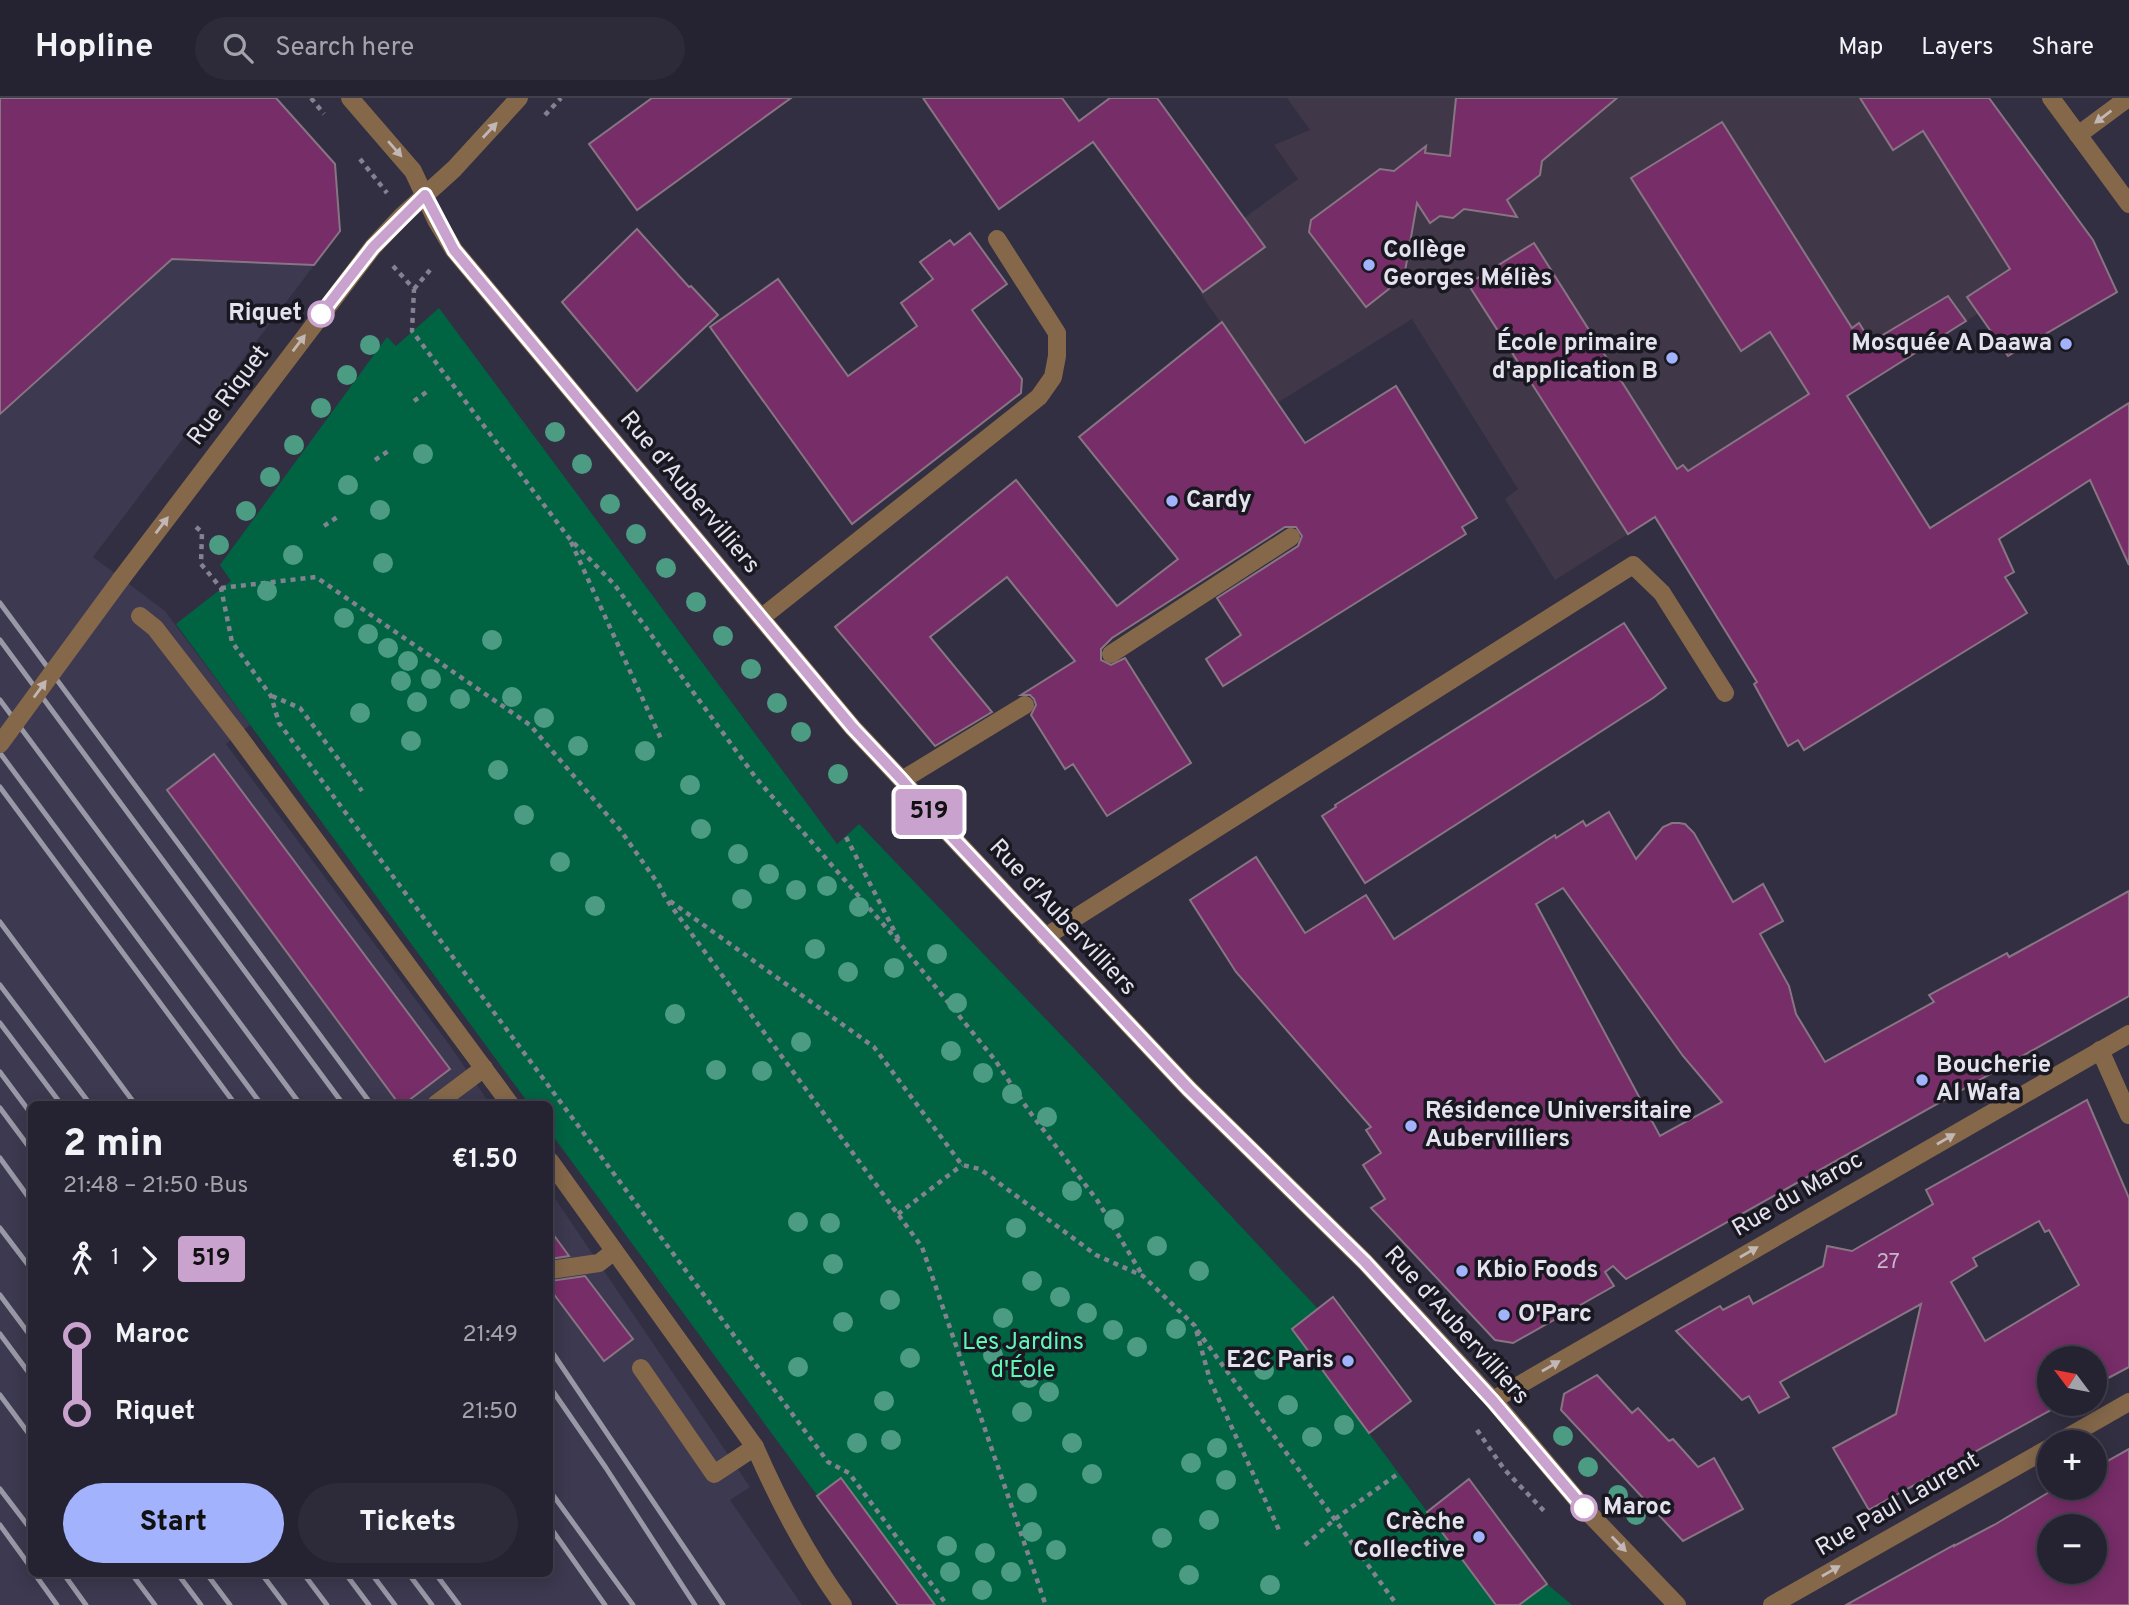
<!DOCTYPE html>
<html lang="en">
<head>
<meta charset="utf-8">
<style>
  body { margin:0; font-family:Overpass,sans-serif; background:#2d2b39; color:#f1f3f6; height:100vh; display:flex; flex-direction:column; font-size:26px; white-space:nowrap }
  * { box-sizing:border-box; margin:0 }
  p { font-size:23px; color:#a3a4ab }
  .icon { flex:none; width:38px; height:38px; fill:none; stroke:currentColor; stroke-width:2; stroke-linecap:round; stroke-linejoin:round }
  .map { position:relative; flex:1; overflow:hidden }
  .drawer { position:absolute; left:28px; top:1003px; width:525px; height:476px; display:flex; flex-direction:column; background:#252331; border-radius:10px; box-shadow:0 4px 18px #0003,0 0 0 2px #42404d }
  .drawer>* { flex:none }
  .badge { padding:0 14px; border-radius:5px; font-size:24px; line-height:46px }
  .needle { width:46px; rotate:302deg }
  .fabs { position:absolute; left:2037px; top:1248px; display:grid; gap:14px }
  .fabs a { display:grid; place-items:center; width:70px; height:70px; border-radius:50%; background:#252331; box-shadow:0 4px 18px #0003,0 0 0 2px #42404d; font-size:35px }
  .map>.badge { position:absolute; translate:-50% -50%; box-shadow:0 0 0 4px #fff }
  .legs { display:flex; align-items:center; gap:10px; height:77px; padding:0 35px; font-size:23px }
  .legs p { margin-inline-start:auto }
  .overview { display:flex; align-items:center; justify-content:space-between; height:119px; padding:0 35px }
  h1 { font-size:38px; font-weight:800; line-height:52px }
  .button { display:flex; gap:14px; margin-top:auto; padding:14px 35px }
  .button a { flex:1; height:80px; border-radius:42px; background:#a3b2fd; color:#111; font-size:28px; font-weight:800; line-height:80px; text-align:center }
  .button a+a { background:#2d2b39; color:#f1f3f6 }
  ul { padding:0 35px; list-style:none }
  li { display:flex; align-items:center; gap:24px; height:77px; font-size:26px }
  li i { display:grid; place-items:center; width:10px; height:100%; margin:0 9px; background:currentColor }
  li i::after { content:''; width:18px; height:18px; margin:-9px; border:5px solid; border-radius:50%; background:#252331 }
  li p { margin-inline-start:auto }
  li:first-child i { background:linear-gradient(#0000 50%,currentColor 0) }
  li:last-child i { background:linear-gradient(currentColor 50%,#0000 0) }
  header { display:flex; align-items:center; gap:42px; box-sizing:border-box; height:98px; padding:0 35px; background:#252331; border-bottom:2px solid #42404d }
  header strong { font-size:33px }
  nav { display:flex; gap:38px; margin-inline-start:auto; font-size:24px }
  .search { width:490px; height:63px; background:#2d2b39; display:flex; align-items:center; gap:18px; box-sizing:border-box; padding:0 24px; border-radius:38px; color:#a3a4ab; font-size:26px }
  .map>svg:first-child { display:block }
</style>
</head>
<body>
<header>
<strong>Hopline</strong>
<div class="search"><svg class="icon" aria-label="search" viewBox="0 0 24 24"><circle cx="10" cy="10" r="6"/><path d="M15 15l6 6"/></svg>Search here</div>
<nav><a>Map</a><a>Layers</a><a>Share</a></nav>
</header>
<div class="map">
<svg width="2129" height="1507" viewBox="0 0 2129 1507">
  <rect width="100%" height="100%" fill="#312f41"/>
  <path fill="#3c3950" d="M0,0H276L335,66L340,133L93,459L165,513L250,627L226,646L451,949L490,1006H32V1475H550V1093L750,1389L730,1402L802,1507H0Z"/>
  <path fill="#403849" d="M1287,0H1989L2093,143L1555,482L1505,401L1518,391L1412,221L1277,305L1200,195L1265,149L1244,120L1298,81L1274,47L1310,32Z"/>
  <g fill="#006443">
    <path d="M439,210L837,746L859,726L1085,962L1318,1211L1292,1231L1496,1507H898L550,1034V1006H529L176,526L231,483L220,467L387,239L396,248Z"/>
    <path d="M1547,1486L1572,1507H1519Z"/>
  </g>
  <g fill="#772d68" stroke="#887583" stroke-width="2" fill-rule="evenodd">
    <path d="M0,0H276L335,66L340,133L314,167L172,161L0,316Z"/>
    <path d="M652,0H791L637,112L589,46Z"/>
    <path d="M923,0H1062L1079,23L1110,0H1157L1265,149L1203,194L1093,44L999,111Z"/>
    <path d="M1456,0H1617L1542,63L1540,77L1507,102L1517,119L1464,111L1453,120L1440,118L1430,125L1417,105L1404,179L1366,209L1309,134L1311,122L1380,71L1394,73L1426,48L1425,55L1450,58Z"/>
    <path d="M1860,0H1989L2093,142L2117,194L2008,258L1967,199L2010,171L1923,33L1893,52Z"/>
    <path d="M1722,24L1852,230L1859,225L1871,244L1948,198L1966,223L1847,298L1930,430L2129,305V467L2090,382L1999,441L2014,474L2005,479L2027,515L1804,652L1798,642L1788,648L1754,586L1757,584L1655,419L1628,436L1468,186L1534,145L1677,371L1683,367L1688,373L1809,296L1770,234L1741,253L1631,80Z"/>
    <path d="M637,131L689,189L691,188L718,217L637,293L562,204Z"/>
    <path d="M970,135L1007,186L972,212L1022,281L1021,295L852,426L710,229L778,181L848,278L917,228L901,205L933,181L920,164L950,142L954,147Z"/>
    <path d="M1222,224L1305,345L1396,288L1477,420L1462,429L1466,436L1223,588L1206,561L1241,537L1217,500L1298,448L1302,438L1296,429H1285L1112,540L1101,551V562L1111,567L1125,560L1191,665L1107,718L1073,666L1065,671L1031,617L1036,607L1034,601L1030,597H1021L1075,563L1007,479L930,539L992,614L935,648L835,529L1016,382L1117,508L1178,461L1079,339Z"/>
    <path d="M1624,525L1666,590L1653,600L1365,785L1322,718L1336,709L1335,707Z"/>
    <path d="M214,656L450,971L404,1006H399L167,692Z"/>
    <path d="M1609,714L1636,761L1663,729L1672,725H1679L1685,726L1694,735L1733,804L1763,786L1783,823L1760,836L1789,888L1796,916L1825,964L1934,904L1929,897L2007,855L2009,859L2129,793V898L1626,1181L1613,1168L1605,1174L1614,1188L1513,1245L1495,1242L1371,1110L1385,1101L1363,1067L1381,1055L1366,1032L1371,1029L1236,874L1190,802L1256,759L1305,835L1366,797L1394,841L1555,737L1556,740L1583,723L1586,728ZM1563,790L1683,958L1722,1004L1660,1038L1536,806Z"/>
    <path d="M2087,1002L2129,1100V1269L2095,1287V1260H2049V1306H2062L1869,1412L1833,1350L1896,1316L1921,1206L1780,1284L1789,1299L1759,1315L1749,1298L1742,1302L1676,1233L1720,1208L1723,1212L1749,1198L1753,1206L1823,1168L1827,1148L1852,1153L1933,1106L1926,1092ZM2039,1123L2045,1134L2049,1132L2079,1187L1985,1243L1951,1184L1977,1168L1973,1160Z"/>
    <path d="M550,1132L569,1158L550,1161Z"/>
    <path d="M585,1178L633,1241L604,1263L550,1191V1183Z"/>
    <path d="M1333,1199L1411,1303L1369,1335L1292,1231Z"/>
    <path d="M1597,1277L1632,1315L1638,1310L1669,1343L1673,1341L1698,1369L1714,1360L1743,1411L1683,1443L1561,1312L1564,1296Z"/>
    <path d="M2129,1351V1507H1846L1954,1447V1448L1994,1427L2056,1390H2095V1370ZM2049,1428H2095V1474H2049Z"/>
    <path d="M841,1380L935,1507H898L817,1398Z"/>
    <path d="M1469,1381L1547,1486L1519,1507H1496L1427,1414Z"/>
  </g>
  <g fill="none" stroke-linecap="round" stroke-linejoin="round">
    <g stroke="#838291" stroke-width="4.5" stroke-dasharray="5 5" stroke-linecap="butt">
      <path d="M311,0L324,16"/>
      <path d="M545,17L561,0"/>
      <path d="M360,61L387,95"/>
      <path d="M393,168L414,191L412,233L569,440L614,486L756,680L903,849L995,962L1029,1013L1097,1102L1143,1178"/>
      <path d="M414,191L430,172"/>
      <path d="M414,303L428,293"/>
      <path d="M375,362L390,352"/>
      <path d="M324,428L339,418"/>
      <path d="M196,429L202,434L201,466L221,490L232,544L271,598L279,625L828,1364L849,1375L947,1507"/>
      <path d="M571,444L661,641"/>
      <path d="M221,490L316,479L530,627L621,733L659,787L666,801L922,1149L1045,1505L1042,1507"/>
      <path d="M272,598L300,610L362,693"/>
      <path d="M846,739L899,842"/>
      <path d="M670,803L874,949L962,1067L980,1071L1096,1157L1143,1178L1195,1228L1210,1282L1279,1432"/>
      <path d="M898,1116L962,1067"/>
      <path d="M1197,1232L1397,1507"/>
      <path d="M1477,1332L1504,1371L1545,1414"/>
      <path d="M1305,1447L1335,1421L1399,1375"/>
    </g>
    <g stroke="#85684a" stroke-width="18">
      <path d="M140,518L155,530L237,636L510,1006"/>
      <path d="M761,520L1039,299L1053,279L1057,258V235L997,141"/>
      <path d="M1111,556L1291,439"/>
      <path d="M902,682L1025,607"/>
      <path d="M1045,839L1633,467L1662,495L1725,595"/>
      <path d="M436,1006L484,970"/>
      <path d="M550,1063L755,1349C779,1404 808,1459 843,1507"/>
      <path d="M550,1172L599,1165L613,1154"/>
      <path d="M641,1270L714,1376L755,1349"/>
    </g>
    <path stroke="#85684a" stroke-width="18" d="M2078,37L2128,0"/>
    <g stroke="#85684a" stroke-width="18">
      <path d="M2100,952L2129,1017"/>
      <path d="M1493,1302L2129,936"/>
      <path d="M2059,1344L2129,1304"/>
      <path d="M1772,1507L2049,1350"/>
    </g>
    <g stroke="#85684a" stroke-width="18">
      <path d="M350,0L413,73L436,122L454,152L853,630L902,682L940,726L1189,991L1365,1164L1493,1302L1584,1410L1677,1507"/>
      <path d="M2051,0L2129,106"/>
      <path d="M121,481L373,149L402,118L454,71L519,0"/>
    </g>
    <g stroke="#9998a6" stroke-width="5">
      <path d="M0,505L371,1006"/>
      <path d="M0,542L343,1006"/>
      <path d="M0,602L300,1006"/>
      <path d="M0,655L261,1006"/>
      <path d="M0,689L235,1006"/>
      <path d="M0,824L135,1006"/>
      <path d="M0,887L90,1006"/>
      <path d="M0,925L61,1006"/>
      <path d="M0,974L32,1017"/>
      <path d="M0,1010L32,1053"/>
      <path d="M0,1060L32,1104"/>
      <path d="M0,1130L32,1172"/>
      <path d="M0,1197L32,1240"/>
      <path d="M0,1236L32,1279"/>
      <path d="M550,1251L723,1507"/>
      <path d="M550,1289L606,1370L695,1507"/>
      <path d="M0,1297L32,1340"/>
      <path d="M0,1391L32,1433"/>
      <path d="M550,1393L633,1507"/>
      <path d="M0,1427L32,1471"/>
      <path d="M550,1429L605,1507"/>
      <path d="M34,1475L57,1507"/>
      <path d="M63,1475L86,1507"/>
      <path d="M131,1475L155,1507"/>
      <path d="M177,1475L201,1507"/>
      <path d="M206,1475L230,1507"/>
      <path d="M261,1475L285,1507"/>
      <path d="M303,1475L327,1507"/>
      <path d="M345,1475L369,1507"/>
      <path d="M371,1475L395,1507"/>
      <path d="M408,1475L432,1507"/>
      <path d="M435,1475L459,1507"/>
    </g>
    <path stroke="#85684a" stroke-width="18" d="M0,646L121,481"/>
  </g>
  <g fill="#4b9c82">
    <circle cx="370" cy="247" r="10"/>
    <circle cx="347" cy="277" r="10"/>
    <circle cx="321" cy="310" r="10"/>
    <circle cx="555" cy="334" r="10"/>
    <circle cx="294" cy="347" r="10"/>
    <circle cx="423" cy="356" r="10"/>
    <circle cx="582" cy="366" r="10"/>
    <circle cx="270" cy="379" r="10"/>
    <circle cx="348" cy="387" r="10"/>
    <circle cx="610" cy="406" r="10"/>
    <circle cx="380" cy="412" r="10"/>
    <circle cx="246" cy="413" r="10"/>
    <circle cx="636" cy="436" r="10"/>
    <circle cx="219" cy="447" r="10"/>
    <circle cx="293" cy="457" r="10"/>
    <circle cx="383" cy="465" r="10"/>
    <circle cx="666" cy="470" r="10"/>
    <circle cx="267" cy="493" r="10"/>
    <circle cx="696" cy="504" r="10"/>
    <circle cx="344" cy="520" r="10"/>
    <circle cx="368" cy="536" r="10"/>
    <circle cx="723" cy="538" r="10"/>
    <circle cx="492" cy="542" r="10"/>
    <circle cx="388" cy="550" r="10"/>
    <circle cx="408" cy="563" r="10"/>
    <circle cx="751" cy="571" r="10"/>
    <circle cx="431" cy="581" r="10"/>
    <circle cx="401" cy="583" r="10"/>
    <circle cx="512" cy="599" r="10"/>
    <circle cx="460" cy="601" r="10"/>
    <circle cx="417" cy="604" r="10"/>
    <circle cx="777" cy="605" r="10"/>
    <circle cx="360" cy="615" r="10"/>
    <circle cx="544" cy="620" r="10"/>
    <circle cx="801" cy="634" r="10"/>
    <circle cx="411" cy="643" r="10"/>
    <circle cx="578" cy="648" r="10"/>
    <circle cx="645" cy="653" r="10"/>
    <circle cx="498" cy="672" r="10"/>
    <circle cx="838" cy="676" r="10"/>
    <circle cx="690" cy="687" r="10"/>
    <circle cx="524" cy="717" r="10"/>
    <circle cx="701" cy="731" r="10"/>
    <circle cx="738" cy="756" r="10"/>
    <circle cx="560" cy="764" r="10"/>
    <circle cx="769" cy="776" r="10"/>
    <circle cx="827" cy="788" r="10"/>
    <circle cx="796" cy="792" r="10"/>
    <circle cx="742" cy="801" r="10"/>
    <circle cx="595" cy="808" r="10"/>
    <circle cx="859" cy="809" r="10"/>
    <circle cx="815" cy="851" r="10"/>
    <circle cx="937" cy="856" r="10"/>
    <circle cx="894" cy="870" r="10"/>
    <circle cx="848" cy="874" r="10"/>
    <circle cx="957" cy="905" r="10"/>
    <circle cx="675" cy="916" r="10"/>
    <circle cx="801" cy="944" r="10"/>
    <circle cx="951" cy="953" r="10"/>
    <circle cx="716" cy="972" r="10"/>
    <circle cx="762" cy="973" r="10"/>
    <circle cx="983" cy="975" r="10"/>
    <circle cx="1012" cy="996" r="10"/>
    <circle cx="1047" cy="1019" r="10"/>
    <circle cx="1072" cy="1093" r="10"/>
    <circle cx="1114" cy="1121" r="10"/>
    <circle cx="798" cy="1124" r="10"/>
    <circle cx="830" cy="1125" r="10"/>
    <circle cx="1016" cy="1130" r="10"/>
    <circle cx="1157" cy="1148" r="10"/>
    <circle cx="833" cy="1166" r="10"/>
    <circle cx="1199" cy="1173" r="10"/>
    <circle cx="1032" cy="1183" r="10"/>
    <circle cx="1060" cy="1199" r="10"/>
    <circle cx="890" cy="1202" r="10"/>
    <circle cx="1087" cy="1215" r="10"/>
    <circle cx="1003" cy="1220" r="10"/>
    <circle cx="843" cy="1224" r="10"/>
    <circle cx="1176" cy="1231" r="10"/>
    <circle cx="1113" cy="1232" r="10"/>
    <circle cx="1137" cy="1249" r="10"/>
    <circle cx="993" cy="1257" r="10"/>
    <circle cx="910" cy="1260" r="10"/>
    <circle cx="798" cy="1269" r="10"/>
    <circle cx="1264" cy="1272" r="10"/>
    <circle cx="1029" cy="1280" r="10"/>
    <circle cx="1049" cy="1294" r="10"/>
    <circle cx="884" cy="1303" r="10"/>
    <circle cx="1288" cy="1307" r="10"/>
    <circle cx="1022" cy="1314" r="10"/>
    <circle cx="1344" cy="1327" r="10"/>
    <circle cx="1563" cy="1338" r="10"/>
    <circle cx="1312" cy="1339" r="10"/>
    <circle cx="891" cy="1342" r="10"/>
    <circle cx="857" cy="1345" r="10"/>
    <circle cx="1072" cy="1345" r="10"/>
    <circle cx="1217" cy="1350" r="10"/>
    <circle cx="1191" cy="1365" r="10"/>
    <circle cx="1588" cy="1369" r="10"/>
    <circle cx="1092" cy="1376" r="10"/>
    <circle cx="1226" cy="1382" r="10"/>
    <circle cx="1027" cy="1395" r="10"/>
    <circle cx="1618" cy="1397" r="10"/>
    <circle cx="1636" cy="1417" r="10"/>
    <circle cx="1209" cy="1422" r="10"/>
    <circle cx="1032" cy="1434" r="10"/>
    <circle cx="1162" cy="1440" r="10"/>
    <circle cx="947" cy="1448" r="10"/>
    <circle cx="1056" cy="1452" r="10"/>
    <circle cx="985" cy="1455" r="10"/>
    <circle cx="950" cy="1474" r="10"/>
    <circle cx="1011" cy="1474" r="10"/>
    <circle cx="1189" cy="1477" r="10"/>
    <circle cx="1270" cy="1487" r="10"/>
    <circle cx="982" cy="1492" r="10"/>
  </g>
  <defs><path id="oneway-solid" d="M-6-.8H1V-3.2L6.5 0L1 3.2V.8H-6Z" transform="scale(1.75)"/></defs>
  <g fill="#c2b7b5">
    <use href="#oneway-solid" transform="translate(2103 19) rotate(143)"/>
    <use href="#oneway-solid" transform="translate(490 32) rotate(-47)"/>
    <use href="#oneway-solid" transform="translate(395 51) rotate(49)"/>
    <use href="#oneway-solid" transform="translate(299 245) rotate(-53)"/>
    <use href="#oneway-solid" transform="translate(162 427) rotate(-53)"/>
    <use href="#oneway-solid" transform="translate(40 591) rotate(-54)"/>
    <use href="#oneway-solid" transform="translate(1946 1041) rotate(-30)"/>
    <use href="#oneway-solid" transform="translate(1749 1154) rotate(-30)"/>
    <use href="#oneway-solid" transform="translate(1551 1268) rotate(-30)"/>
    <use href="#oneway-solid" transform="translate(1619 1446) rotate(46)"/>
    <use href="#oneway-solid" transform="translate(1831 1473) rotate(-30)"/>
  </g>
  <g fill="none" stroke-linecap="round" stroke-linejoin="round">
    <g stroke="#fff" stroke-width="16">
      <path id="line-1" d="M321,216L373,149L425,97L454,152L853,630L902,682L940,726L1189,991L1365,1164L1493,1303L1584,1410"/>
    </g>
    <use href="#line-1" stroke="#c9a2cd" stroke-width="10"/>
  </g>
  <g fill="#a3b2fd" stroke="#191820" stroke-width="2.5">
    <circle cx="1369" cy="167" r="7"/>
    <circle cx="2066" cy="246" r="7"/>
    <circle cx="1672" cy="260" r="7"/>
    <circle cx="1172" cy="403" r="7"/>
    <circle cx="1922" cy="982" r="7"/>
    <circle cx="1411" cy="1028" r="7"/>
    <circle cx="1462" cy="1173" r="7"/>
    <circle cx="1504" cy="1217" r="7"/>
    <circle cx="1348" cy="1263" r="7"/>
    <circle cx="1479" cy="1439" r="7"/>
  </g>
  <g fill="#fff" stroke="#c9a2cd" stroke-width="3.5">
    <circle cx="321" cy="216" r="12"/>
    <circle cx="1584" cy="1410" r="12"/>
  </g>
  <g text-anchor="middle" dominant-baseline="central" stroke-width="7" stroke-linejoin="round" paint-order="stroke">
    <g font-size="21" fill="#c8b5cc">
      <text x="1888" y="1164">27</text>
    </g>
    <g font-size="24" font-weight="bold" fill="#e3e2ee" stroke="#191820" text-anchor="start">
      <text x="1383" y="153">Collège<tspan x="1383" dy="28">Georges Méliès</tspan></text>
      <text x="1658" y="246" text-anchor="end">École primaire<tspan x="1658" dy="28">d'application B</tspan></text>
      <text x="2052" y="246" text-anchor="end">Mosquée A Daawa</text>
      <text x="1186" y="403">Cardy</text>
      <text x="1936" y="968">Boucherie<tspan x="1936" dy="28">Al Wafa</tspan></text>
      <text x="1425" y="1014">Résidence Universitaire<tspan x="1425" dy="28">Aubervilliers</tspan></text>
      <text x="1476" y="1173">Kbio Foods</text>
      <text x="1518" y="1217">O'Parc</text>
      <text x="1334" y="1263" text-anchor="end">E2C Paris</text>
      <text x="1465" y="1425" text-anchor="end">Crèche<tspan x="1465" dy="28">Collective</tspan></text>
    </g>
    <g font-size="24" font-weight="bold" fill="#e3e2ee" stroke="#191820" text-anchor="end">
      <text x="302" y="216">Riquet</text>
      <text x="1603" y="1410" text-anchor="start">Maroc</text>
    </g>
    <g font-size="24" fill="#e3e2ee" stroke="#191820">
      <text transform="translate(229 298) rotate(-53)">Rue Riquet</text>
      <text transform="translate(689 395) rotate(50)">Rue d'Aubervilliers</text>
      <text transform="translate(1062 820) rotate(47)">Rue d'Aubervilliers</text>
      <text transform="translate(1798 1097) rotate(-30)">Rue du Maroc</text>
      <text transform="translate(1456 1228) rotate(48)">Rue d'Aubervilliers</text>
      <text transform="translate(1898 1407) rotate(-30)">Rue Paul Laurent</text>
    </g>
    <g font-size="24" fill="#60f6b7" stroke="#191820">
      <text x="1023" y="1245">Les Jardins<tspan x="1023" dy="28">d'Éole</tspan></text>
    </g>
  </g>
</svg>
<div class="fabs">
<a><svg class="needle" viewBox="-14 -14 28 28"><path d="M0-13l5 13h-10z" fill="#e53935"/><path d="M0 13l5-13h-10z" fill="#a3a4ab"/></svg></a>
<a>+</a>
<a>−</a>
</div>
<b class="badge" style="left:929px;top:714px;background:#c9a2cd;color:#111">519</b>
<section class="drawer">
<div class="overview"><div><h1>2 min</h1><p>21:48 – 21:50 · Bus</p></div><b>€1.50</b></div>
<div class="legs"><svg class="icon" aria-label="walk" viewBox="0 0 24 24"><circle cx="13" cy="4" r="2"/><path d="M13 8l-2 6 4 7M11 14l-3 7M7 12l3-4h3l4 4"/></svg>1<svg class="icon" aria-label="forward" viewBox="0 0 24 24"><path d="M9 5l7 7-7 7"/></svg><b class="badge" style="background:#c9a2cd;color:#111">519</b></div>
<ul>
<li><i style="color:#c9a2cd"></i><b>Maroc</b><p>21:49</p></li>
<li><i style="color:#c9a2cd"></i><b>Riquet</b><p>21:50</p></li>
</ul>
<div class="button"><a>Start</a><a>Tickets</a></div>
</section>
</div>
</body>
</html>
